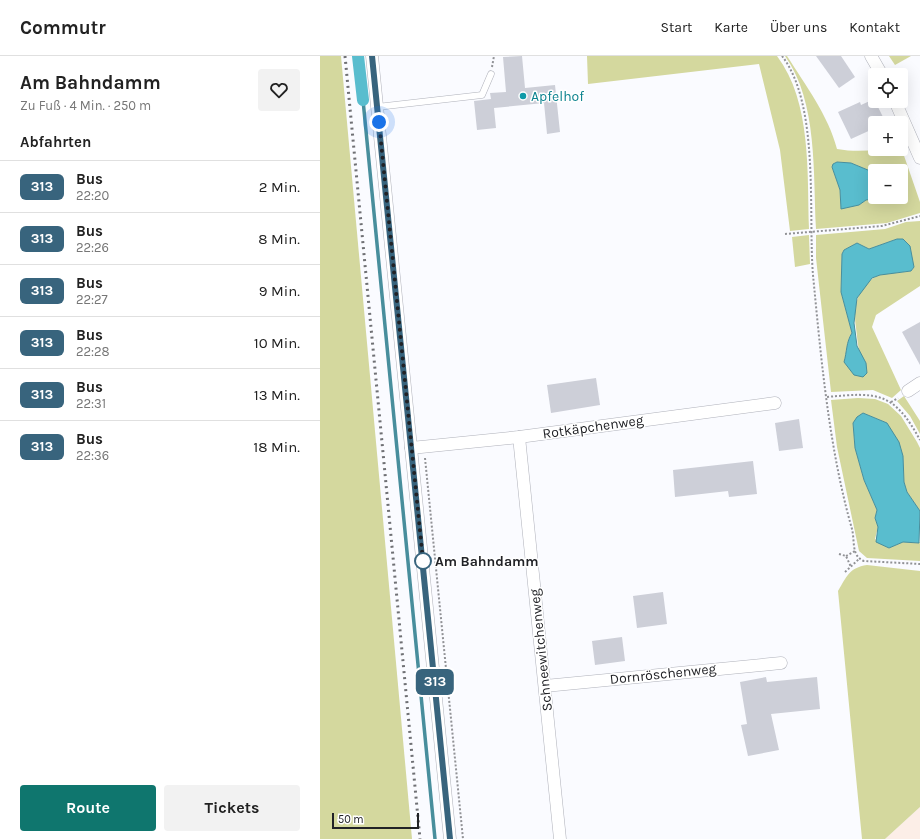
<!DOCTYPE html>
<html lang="de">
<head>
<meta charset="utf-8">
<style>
  body { margin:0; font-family:Karla,sans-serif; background:#f2f2f2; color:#222; height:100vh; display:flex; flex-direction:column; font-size:15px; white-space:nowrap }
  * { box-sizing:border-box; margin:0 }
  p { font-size:13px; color:#767676 }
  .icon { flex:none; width:22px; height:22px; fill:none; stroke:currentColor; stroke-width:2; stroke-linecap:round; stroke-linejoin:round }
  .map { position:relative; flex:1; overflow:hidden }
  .sheet { display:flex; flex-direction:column; background:#fff; width:320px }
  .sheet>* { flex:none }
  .badge { padding:0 8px; border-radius:6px; font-size:14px; line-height:26px }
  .fabs { position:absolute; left:548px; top:12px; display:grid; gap:8px }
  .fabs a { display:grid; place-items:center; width:40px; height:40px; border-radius:4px; background:#fff; box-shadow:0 4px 16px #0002; font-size:20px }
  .scale { position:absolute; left:12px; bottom:10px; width:87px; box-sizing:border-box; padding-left:4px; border:2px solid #212226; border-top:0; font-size:11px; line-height:14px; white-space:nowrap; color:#212226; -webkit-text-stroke:3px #fff; paint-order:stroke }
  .you { position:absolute; width:20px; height:20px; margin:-10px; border:3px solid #fff; border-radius:50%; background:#1a73e8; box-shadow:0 0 0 6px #1a73e833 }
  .map>.badge { position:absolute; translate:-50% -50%; box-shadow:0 0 0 2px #fff }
  h2 { padding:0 20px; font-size:15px; line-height:36px }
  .round { display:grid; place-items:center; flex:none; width:42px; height:42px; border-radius:4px; background:#f2f2f2 }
  .headline { display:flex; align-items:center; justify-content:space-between; height:68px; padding:0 20px }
  h1 { font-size:19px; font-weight:700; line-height:30px }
  .action { display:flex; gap:8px; margin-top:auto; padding:8px 20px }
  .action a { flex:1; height:46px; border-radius:4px; background:#0f766e; color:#fff; font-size:16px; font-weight:700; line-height:46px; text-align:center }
  .action a+a { background:#f2f2f2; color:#222 }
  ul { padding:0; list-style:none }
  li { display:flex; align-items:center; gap:12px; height:52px; padding:0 20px; border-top:1px solid #e0e0e0 }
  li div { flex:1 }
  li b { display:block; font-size:15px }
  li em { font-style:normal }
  li .badge { min-width:44px; font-weight:700; text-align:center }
  header { display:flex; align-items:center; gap:24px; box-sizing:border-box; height:56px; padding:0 20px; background:#fff; border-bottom:1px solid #e0e0e0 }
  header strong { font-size:19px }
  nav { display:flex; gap:22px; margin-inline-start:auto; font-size:14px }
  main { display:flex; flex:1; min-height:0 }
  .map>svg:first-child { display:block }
</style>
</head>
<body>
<header>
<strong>Commutr</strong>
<nav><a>Start</a><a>Karte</a><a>Über uns</a><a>Kontakt</a></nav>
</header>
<main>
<section class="sheet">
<div class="headline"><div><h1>Am Bahndamm</h1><p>Zu Fuß · 4 Min. · 250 m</p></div><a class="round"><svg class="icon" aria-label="heart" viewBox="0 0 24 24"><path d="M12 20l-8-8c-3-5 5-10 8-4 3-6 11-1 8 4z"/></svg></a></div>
<h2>Abfahrten</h2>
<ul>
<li><span class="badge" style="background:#38647d;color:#fff">313</span><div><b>Bus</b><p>22:20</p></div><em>2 Min.</em></li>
<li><span class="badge" style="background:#38647d;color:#fff">313</span><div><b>Bus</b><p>22:26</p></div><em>8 Min.</em></li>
<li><span class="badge" style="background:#38647d;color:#fff">313</span><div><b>Bus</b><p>22:27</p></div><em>9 Min.</em></li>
<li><span class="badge" style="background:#38647d;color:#fff">313</span><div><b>Bus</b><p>22:28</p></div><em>10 Min.</em></li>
<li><span class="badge" style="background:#38647d;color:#fff">313</span><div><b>Bus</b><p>22:31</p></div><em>13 Min.</em></li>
<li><span class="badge" style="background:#38647d;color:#fff">313</span><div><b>Bus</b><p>22:36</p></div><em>18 Min.</em></li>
</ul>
<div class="action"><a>Route</a><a>Tickets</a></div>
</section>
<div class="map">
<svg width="600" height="783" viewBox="0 0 600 783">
  <rect width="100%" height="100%" fill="#fafbff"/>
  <path fill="#fceee7" d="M600,751V783H565Z"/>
  <g fill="#d4d89e" fill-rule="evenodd">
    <path d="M0,0H21L92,783H0Z"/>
    <path d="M267,0H457C492,46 487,118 489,173L470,175L460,94L439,8L268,28Z"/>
    <path d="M465,0H467C486,30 508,59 517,93C539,97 559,93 581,93V91L600,146V157L567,167L496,173C493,118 498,46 465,0ZM517,106L531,107L555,117V115H581V141H565L546,144L539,149L521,152L520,134L512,111L513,108Z"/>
    <path d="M569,0H591L575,9Z"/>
    <path d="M600,165V230L556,259L552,271L581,334L572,342L553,334L511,336L496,202V179L565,173L586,166ZM577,183L594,211L591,215C578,218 566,215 555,221C536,232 533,254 536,272C538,286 537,296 546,307L527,310L525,306L529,282L532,277L521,236L522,198L524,194L537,187L549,193Z"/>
    <path d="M489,179L490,208L475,211L472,181Z"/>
    <path d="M584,340L600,365V378L590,360L577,345Z"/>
    <path d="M538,342L555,343L568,348L581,360L597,386L600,392V455L587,436L584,426L583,400L567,367L543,357L533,367L535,392L544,424L557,454L555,462L558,471L555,483L569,492L583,486L598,487L600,486V505L547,502L539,495L517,391L511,344Z"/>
    <path d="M547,509L600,515V751L565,783H542L518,535C527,520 529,512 547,509Z"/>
  </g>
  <g fill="#59bdce" stroke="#488e9c">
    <path d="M517,106L531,107L555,117V141H565L546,144L539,149L521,153L520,134L512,111L513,108Z"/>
    <path d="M577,183H583L590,190L594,211L591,215L560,219L552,222L537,242L534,267L537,290L546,307L547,317L543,321L534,319L524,306C527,296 526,286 532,277L521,236L522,198L524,194L537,187L549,193Z"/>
    <path d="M543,357L567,367L579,386L583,400L584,426L587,436L600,455L599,487L583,486L569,492L556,486L558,471L555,462L557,454L544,424L535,392L533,367L537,361Z"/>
  </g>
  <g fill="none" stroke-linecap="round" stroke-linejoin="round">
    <path stroke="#488e9c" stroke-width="3.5" d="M43,44L115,783"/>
    <path stroke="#59bdce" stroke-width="12" d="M38,0L43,44"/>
  </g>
  <g fill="#cdcfd8">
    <path d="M202,0L205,32L235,29L240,76L227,78L224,47L174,52L176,72L157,74L154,45L171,43L170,37L186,36L183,1Z"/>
    <path d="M496,0H521L535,21L519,32Z"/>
    <path d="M554,43L566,67H555V72L531,83L518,56L540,46L541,49Z"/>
    <path d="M600,266V309L582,276Z"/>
    <path d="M276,322L280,349L231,357L227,329Z"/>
    <path d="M479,363L483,392L459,395L455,367Z"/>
    <path d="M433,405L437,438L409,441L408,435L355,441L353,414Z"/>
    <path d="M343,536L347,568L317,572L313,540Z"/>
    <path d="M302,581L305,605L275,609L272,585Z"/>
    <path d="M446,621L447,626L497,621L500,653L451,658L459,694L428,700L421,669L427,668L420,626Z"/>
  </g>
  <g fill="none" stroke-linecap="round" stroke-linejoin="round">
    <g stroke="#afb1ba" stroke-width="7">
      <path id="lane" d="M57,51L162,39L171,18"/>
    </g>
    <g stroke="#afb1ba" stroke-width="13">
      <g id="street">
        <path d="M52,0L130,783"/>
        <path d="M551,0L562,19"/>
        <path d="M575,45L600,102"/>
        <path d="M588,335L600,327"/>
        <path d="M199,381L240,783"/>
        <path d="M91,392L199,381L455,347"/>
        <path d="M225,630L461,607"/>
      </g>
    </g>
    <g stroke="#919296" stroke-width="2" stroke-dasharray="2 2" stroke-linecap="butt">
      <path d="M462,0C500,49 488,158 493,219C501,302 509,393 532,473C535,485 531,500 544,505L600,508"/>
      <path d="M172,11L174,0"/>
      <path d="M465,178L562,170L600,160"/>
      <path d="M507,341C558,336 574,336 600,384"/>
      <path d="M571,346L578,342"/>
      <path d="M105,402L143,783"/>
      <path d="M519,498L526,500L531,511"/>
      <path d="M526,500L535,495"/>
      <path d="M525,516L539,503"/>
    </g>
    <use href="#lane" stroke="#fff" stroke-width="6"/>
    <use href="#street" stroke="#fff" stroke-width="12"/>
    <path stroke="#6f7074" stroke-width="3" stroke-dasharray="2 4" stroke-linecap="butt" d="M25,0L100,783"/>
  </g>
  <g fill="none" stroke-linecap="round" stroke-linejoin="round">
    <g stroke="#fff" stroke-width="9">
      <path id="line" d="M52,0L130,783"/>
    </g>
    <use href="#line" stroke="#38647d" stroke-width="6"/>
    <path stroke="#212226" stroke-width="4" stroke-dasharray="0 7.2" d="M59,66L103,505"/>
  </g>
  <circle fill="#0f9aa8" stroke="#fff" stroke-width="1.5" cx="203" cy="40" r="4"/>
  <circle fill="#fff" stroke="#38647d" stroke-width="2" cx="103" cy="505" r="8"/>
  <g text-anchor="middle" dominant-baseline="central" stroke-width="3" stroke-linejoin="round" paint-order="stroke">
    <g font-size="14" fill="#0d838f" stroke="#fff" text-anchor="start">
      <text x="211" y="40">Apfelhof</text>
    </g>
    <g font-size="14" fill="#212226" stroke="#fff">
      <text transform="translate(273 371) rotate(-8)">Rotkäpchenweg</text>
      <text transform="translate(221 594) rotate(-96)">Schneewitchenweg</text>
      <text transform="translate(343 618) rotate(-6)">Dornröschenweg</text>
    </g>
    <g font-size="14" font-weight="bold" fill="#212226" stroke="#fff" text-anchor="start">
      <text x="115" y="505">Am Bahndamm</text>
    </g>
  </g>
</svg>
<div class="fabs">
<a><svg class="icon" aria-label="locate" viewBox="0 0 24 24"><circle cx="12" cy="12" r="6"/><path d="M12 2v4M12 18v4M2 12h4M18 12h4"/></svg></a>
<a>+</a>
<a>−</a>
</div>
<div class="scale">50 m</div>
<div class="you" style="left:59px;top:66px"></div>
<b class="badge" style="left:115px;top:626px;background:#38647d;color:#fff">313</b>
</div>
</main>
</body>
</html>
